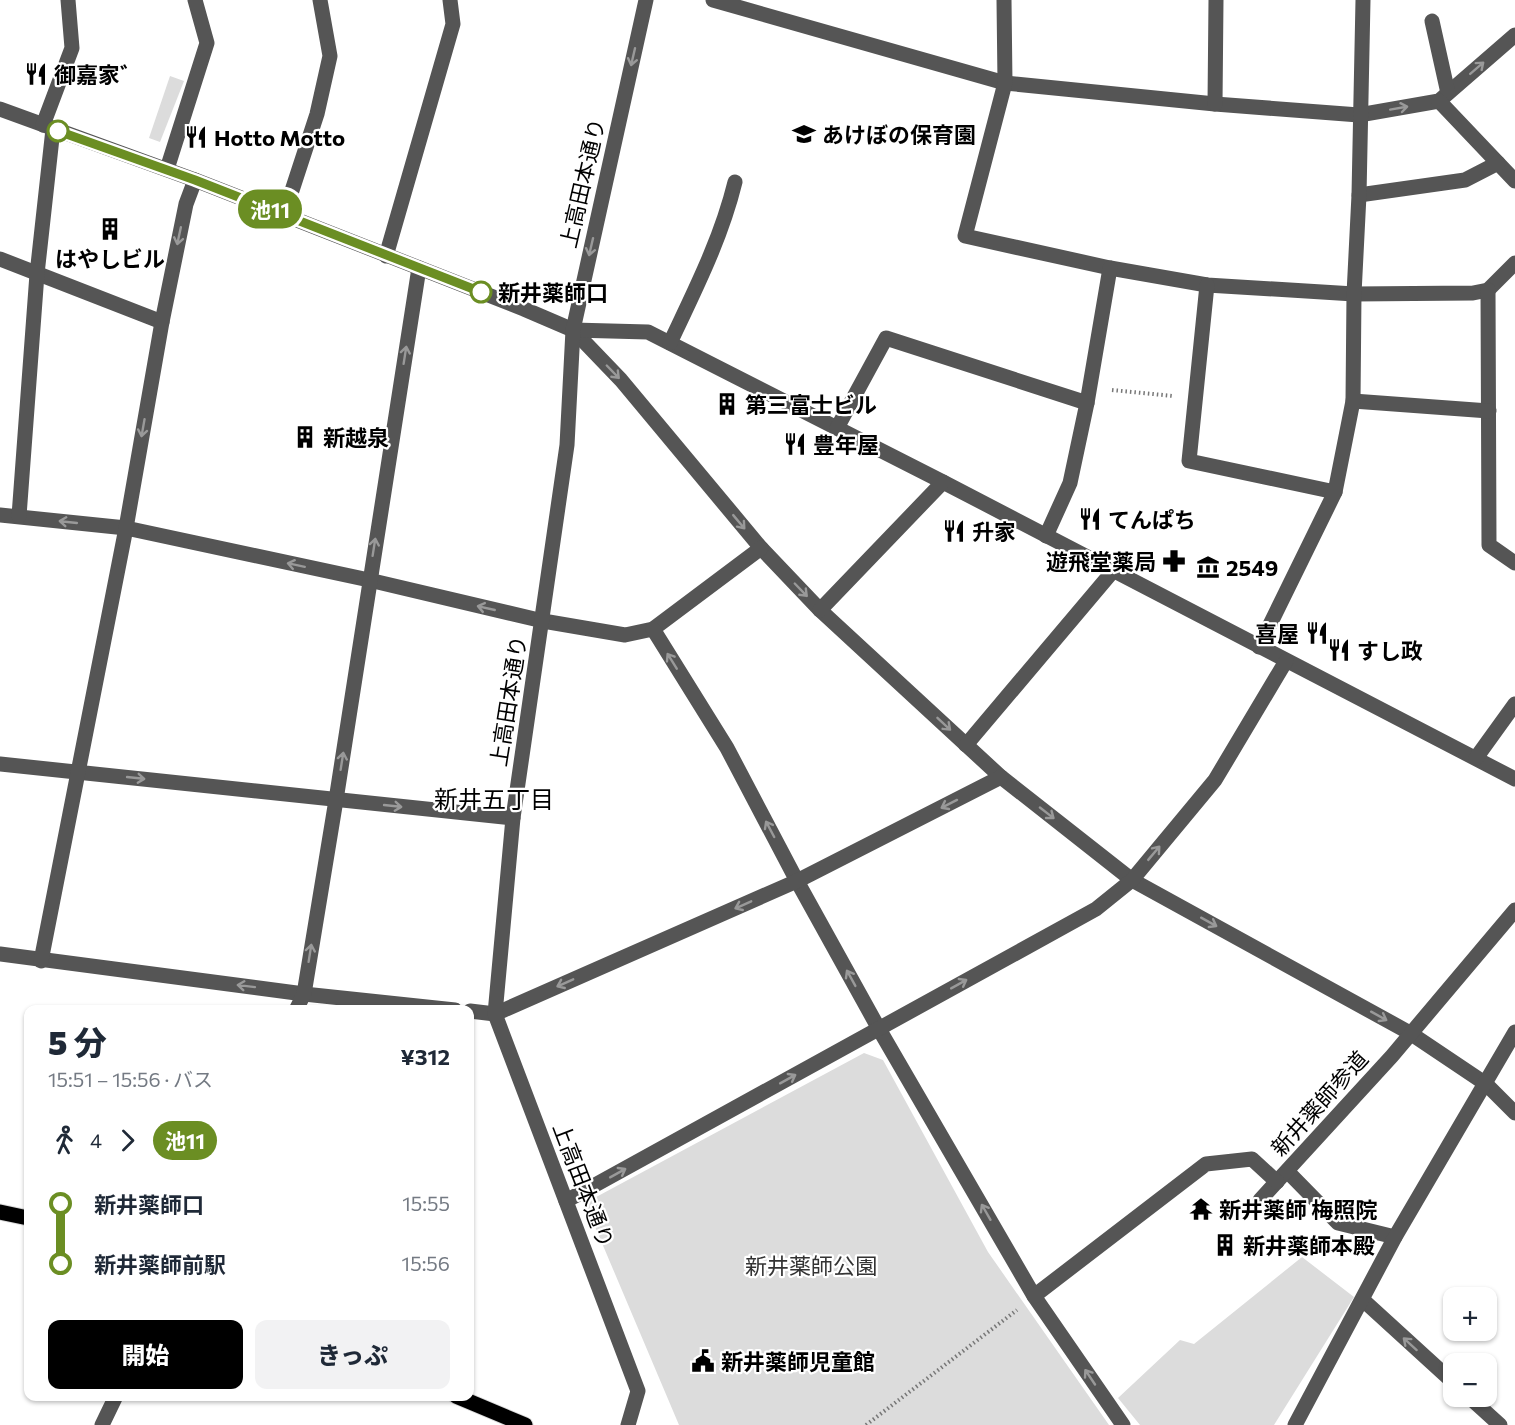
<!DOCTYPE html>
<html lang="ja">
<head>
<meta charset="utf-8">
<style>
  body { margin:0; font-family:Commissioner,"Noto Sans JP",sans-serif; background:#f2f2f3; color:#1f2937; height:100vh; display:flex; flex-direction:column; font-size:22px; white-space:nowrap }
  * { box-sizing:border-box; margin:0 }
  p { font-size:20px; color:#747a83 }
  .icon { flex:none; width:33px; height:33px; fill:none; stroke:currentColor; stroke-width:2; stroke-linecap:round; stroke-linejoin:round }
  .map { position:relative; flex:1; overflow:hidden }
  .drawer { position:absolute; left:24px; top:1005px; width:450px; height:396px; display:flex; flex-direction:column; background:#fff; border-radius:12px; box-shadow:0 2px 4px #0004 }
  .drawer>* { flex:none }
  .badge { padding:0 12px; border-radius:20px; font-size:21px; line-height:39px }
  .buttons { position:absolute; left:1443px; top:1287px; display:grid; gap:12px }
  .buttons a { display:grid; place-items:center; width:54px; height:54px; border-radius:12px; background:#fff; box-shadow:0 2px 4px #0004; font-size:30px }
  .map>.badge { position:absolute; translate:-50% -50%; box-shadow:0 0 0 3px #fff }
  .legs { display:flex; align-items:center; gap:9px; height:66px; padding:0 24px; font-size:20px }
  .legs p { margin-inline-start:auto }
  .overview { display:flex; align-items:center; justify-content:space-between; height:102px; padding:0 24px }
  h1 { font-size:33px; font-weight:800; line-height:45px }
  .button { display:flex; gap:12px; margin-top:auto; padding:12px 24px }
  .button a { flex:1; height:69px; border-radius:12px; background:#000; color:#fff; font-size:24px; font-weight:800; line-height:69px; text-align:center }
  .button a+a { background:#f2f2f3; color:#1f2937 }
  ul { padding:0 24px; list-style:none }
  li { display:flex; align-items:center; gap:21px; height:60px; font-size:22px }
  li i { display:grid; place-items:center; width:9px; height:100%; margin:0 8px; background:currentColor }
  li i::after { content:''; width:15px; height:15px; margin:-8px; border:4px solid; border-radius:50%; background:#fff }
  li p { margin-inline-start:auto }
  li:first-child i { background:linear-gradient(#0000 50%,currentColor 0) }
  li:last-child i { background:linear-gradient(currentColor 50%,#0000 0) }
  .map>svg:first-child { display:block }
</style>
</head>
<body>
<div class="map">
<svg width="1515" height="1425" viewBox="0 0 1515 1425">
  <rect width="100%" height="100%" fill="#fff"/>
  <g fill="#dcdcdc">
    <path d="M170,76L184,81L160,142L149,138Z"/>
    <path d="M864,1053L883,1060L988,1252L1109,1425H679L585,1203Z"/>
    <path d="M1302,1257L1354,1297L1274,1425H1140L1118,1398L1180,1340L1194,1344Z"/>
  </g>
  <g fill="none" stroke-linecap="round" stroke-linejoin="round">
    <g stroke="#dbdbdb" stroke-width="17">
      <g id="major">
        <path d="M0,1212L28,1218"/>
        <path d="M456,1396L525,1425"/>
      </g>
    </g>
    <g stroke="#777" stroke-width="4" stroke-dasharray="1.5 3" stroke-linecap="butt">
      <path d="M1112,390L1173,396"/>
      <path d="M866,1425L1017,1310"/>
    </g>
    <g stroke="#555" stroke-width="15">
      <path d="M713,0L1005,83L1215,104L1359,115L1439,101L1515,35"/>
      <path d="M1004,0L1005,83L965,236L1110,268L1207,285L1354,294L1473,293L1488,290L1515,263"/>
      <path d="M1432,21L1448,93"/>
      <path d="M1439,101L1515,181"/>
      <path d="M1215,104L1216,0"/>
      <path d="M0,109L195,180L524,309L573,330L621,380L761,548L820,610L1001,777L1132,880L1410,1033L1486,1084L1515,1113"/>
      <path d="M43,125L72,48L68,0"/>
      <path d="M167,169L207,43L195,0"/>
      <path d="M1359,195L1465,180L1498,163"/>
      <path d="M284,215L317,114L330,56L320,0"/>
      <path d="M386,256L453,24L450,0"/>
      <path d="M0,259L162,322"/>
      <path d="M1207,285L1189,461L1335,492"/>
      <path d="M1488,290L1489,545L1515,563"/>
      <path d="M573,330L648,332L943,482L1515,779"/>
      <path d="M670,343C695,290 721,239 735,182"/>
      <path d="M1353,401L1489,411"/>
      <path d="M837,428L886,338L1087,403"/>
      <path d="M0,515L126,528L369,580L543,621L625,635L653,629L761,548"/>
      <path d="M19,516L37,274L53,129"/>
      <path d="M1046,536L1070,483L1087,403L1110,268"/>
      <path d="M820,610L943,482"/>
      <path d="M653,629L727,748L797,881L879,1029L1034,1296L1123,1425"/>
      <path d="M1259,647L1335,492L1353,401L1354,294L1359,195L1363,0"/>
      <path d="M966,745L1113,571"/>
      <path d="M1476,758L1515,704"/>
      <path d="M0,764L513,818"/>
      <path d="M0,954L304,994L455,1010"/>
      <path d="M41,961L126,528L162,322L186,204L195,180"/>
      <path d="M296,1010L304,994L336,800L419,268"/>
      <path d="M470,1011L495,1014L797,881L1001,777"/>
      <path d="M1288,1172L1338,1223L1395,1237"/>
      <path d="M1260,1200L1392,1056L1515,910"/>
      <path d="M566,1201L1096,909L1132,880L1215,780L1286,661"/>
      <path d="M1034,1296L1206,1164L1252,1159L1277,1182"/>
      <path d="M1363,1300L1454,1383"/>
      <path d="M1468,1396L1500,1425"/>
      <path d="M102,1425L116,1396"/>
      <path d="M628,1425L638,1391L495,1014L513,818L567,445L573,330L646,0"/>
      <path d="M1295,1425L1395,1237L1515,1032"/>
    </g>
    <use href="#major" stroke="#000" stroke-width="15"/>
  </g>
  <defs><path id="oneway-shaft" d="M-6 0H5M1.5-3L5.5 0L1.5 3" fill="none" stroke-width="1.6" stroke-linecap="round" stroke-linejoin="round" transform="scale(1.5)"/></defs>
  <g stroke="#999">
    <use href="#oneway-shaft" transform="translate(633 57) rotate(103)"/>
    <use href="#oneway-shaft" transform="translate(1477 68) rotate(-41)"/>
    <use href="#oneway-shaft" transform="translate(1399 108) rotate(-10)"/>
    <use href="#oneway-shaft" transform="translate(179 236) rotate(102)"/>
    <use href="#oneway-shaft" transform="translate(591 247) rotate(103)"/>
    <use href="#oneway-shaft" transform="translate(405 355) rotate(-81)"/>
    <use href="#oneway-shaft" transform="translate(613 372) rotate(46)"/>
    <use href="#oneway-shaft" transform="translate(143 428) rotate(100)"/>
    <use href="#oneway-shaft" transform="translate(68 522) rotate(-174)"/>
    <use href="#oneway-shaft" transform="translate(739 522) rotate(50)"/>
    <use href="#oneway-shaft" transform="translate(374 547) rotate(-81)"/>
    <use href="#oneway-shaft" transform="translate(296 565) rotate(-168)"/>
    <use href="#oneway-shaft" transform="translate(801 590) rotate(46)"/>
    <use href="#oneway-shaft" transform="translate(486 608) rotate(-167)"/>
    <use href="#oneway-shaft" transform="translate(672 661) rotate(-122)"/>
    <use href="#oneway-shaft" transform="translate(944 724) rotate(43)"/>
    <use href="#oneway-shaft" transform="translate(342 761) rotate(-81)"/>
    <use href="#oneway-shaft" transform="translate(136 778) rotate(6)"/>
    <use href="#oneway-shaft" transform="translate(949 804) rotate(153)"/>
    <use href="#oneway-shaft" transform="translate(393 806) rotate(6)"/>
    <use href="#oneway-shaft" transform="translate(1047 813) rotate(38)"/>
    <use href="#oneway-shaft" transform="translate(770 829) rotate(-118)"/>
    <use href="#oneway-shaft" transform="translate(1154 853) rotate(-50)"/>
    <use href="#oneway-shaft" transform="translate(743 905) rotate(156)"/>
    <use href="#oneway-shaft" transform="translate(1209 922) rotate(29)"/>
    <use href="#oneway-shaft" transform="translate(310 953) rotate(-81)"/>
    <use href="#oneway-shaft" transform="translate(851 978) rotate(-119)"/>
    <use href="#oneway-shaft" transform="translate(565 983) rotate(156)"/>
    <use href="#oneway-shaft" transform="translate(959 984) rotate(-29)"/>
    <use href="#oneway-shaft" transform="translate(246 986) rotate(-173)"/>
    <use href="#oneway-shaft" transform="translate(1379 1016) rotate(29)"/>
    <use href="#oneway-shaft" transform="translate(788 1079) rotate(-29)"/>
    <use href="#oneway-shaft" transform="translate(618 1173) rotate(-29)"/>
    <use href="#oneway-shaft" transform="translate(986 1212) rotate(-120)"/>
    <use href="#oneway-shaft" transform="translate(1410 1344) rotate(-138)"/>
    <use href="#oneway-shaft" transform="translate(1090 1377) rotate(-124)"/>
  </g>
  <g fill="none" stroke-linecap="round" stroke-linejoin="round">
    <g stroke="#fff" stroke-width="14">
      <path id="line-1" d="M58,131L195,180L481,292"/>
    </g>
    <use href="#line-1" stroke="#6b8e23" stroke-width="9"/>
  </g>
  <defs>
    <g id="restaurant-bare" transform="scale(1.8)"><path d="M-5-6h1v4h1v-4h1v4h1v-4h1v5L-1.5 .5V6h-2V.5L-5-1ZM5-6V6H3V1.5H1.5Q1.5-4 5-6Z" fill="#000" stroke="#fff" stroke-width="2.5" paint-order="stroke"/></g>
    <g id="school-bare" transform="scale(1.8)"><path d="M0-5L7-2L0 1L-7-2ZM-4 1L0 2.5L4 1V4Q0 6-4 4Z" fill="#000" stroke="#fff" stroke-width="2.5" paint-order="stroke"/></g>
    <g id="building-bare" transform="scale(1.8)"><path d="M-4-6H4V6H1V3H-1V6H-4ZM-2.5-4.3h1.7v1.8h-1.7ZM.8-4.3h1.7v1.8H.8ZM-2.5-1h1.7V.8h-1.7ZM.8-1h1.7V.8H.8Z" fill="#000" stroke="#fff" stroke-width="2.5" paint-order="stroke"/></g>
    <g id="pharmacy-bare" transform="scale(1.8)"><path d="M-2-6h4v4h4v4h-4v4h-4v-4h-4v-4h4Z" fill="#000" stroke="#fff" stroke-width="2.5" paint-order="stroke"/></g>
    <g id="museum-bare" transform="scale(1.8)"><path d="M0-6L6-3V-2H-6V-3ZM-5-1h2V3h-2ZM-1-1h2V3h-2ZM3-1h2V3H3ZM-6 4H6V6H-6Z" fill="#000" stroke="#fff" stroke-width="2.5" paint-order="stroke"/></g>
    <g id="temple-bare" transform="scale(1.8)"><path d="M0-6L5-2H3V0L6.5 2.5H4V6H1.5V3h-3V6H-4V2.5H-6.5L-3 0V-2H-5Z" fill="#000" stroke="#fff" stroke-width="2.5" paint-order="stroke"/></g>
    <g id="civic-bare" transform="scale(1.8)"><path d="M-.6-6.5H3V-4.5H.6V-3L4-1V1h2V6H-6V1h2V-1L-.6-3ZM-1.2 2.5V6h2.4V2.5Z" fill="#000" stroke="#fff" stroke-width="2.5" paint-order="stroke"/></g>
  </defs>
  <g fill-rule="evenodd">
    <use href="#restaurant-bare" x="36" y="74"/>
    <use href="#school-bare" x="804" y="134"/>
    <use href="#restaurant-bare" x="196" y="137"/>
    <use href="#building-bare" x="110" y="229"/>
    <use href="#building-bare" x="727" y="404"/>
    <use href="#building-bare" x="305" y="437"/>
    <use href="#restaurant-bare" x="795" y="444"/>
    <use href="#restaurant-bare" x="1090" y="519"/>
    <use href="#restaurant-bare" x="954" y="531"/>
    <use href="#pharmacy-bare" x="1174" y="561"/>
    <use href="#museum-bare" x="1208" y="567"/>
    <use href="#restaurant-bare" x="1317" y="633"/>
    <use href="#restaurant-bare" x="1339" y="650"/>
    <use href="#temple-bare" x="1201" y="1209"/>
    <use href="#building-bare" x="1225" y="1245"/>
    <use href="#civic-bare" x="703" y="1361"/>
  </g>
  <g fill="#fff" stroke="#6b8e23" stroke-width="3">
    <circle cx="58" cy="131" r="10"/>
    <circle cx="481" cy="292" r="10"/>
  </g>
  <g text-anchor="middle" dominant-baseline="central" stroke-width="4.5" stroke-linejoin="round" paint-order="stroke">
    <g font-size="22" font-weight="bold" fill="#000" stroke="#fff" text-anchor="start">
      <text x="54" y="74">御嘉家゛</text>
      <text x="822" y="134">あけぼの保育園</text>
      <text x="214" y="137">Hotto Motto</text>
      <text x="110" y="258" text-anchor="middle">はやしビル</text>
      <text x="745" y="404">第三富士ビル</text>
      <text x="323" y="437">新越泉</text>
      <text x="813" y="444">豊年屋</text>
      <text x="1108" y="519">てんぱち</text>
      <text x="972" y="531">升家</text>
      <text x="1156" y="561" text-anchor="end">遊飛堂薬局</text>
      <text x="1226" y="567">2549</text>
      <text x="1299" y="633" text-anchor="end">喜屋</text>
      <text x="1357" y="650">すし政</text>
      <text x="1219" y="1209">新井薬師 梅照院</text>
      <text x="1243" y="1245">新井薬師本殿</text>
      <text x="721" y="1361">新井薬師児童館</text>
    </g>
    <g font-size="22" fill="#000" stroke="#fff">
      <text transform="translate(582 183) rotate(-77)">上高田本通り</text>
      <text transform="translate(508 701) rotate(-81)">上高田本通り</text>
      <text transform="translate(1319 1103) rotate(-48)">新井薬師参道</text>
      <text transform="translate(584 1185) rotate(69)">上高田本通り</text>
    </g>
    <g font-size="22" font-weight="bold" fill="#000" stroke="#fff" text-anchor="start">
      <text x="498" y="292">新井薬師口</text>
    </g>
    <g font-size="22" fill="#333" stroke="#fff">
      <text x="811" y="1265">新井薬師公園</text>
    </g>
    <g font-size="24" fill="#000" stroke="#fff">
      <text x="494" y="798">新井五丁目</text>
    </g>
  </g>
</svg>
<div class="buttons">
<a>+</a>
<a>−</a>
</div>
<b class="badge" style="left:270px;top:209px;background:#6b8e23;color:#fff">池11</b>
<section class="drawer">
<div class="overview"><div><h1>5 分</h1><p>15:51 – 15:56 · バス</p></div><b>¥312</b></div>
<div class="legs"><svg class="icon" aria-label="walk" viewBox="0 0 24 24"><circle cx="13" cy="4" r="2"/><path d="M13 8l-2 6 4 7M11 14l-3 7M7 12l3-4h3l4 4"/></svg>4<svg class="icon" aria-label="forward" viewBox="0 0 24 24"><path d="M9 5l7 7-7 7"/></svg><b class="badge" style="background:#6b8e23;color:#fff">池11</b></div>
<ul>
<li><i style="color:#6b8e23"></i><b>新井薬師口</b><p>15:55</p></li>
<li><i style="color:#6b8e23"></i><b>新井薬師前駅</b><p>15:56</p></li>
</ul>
<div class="button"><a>開始</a><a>きっぷ</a></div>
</section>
</div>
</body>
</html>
